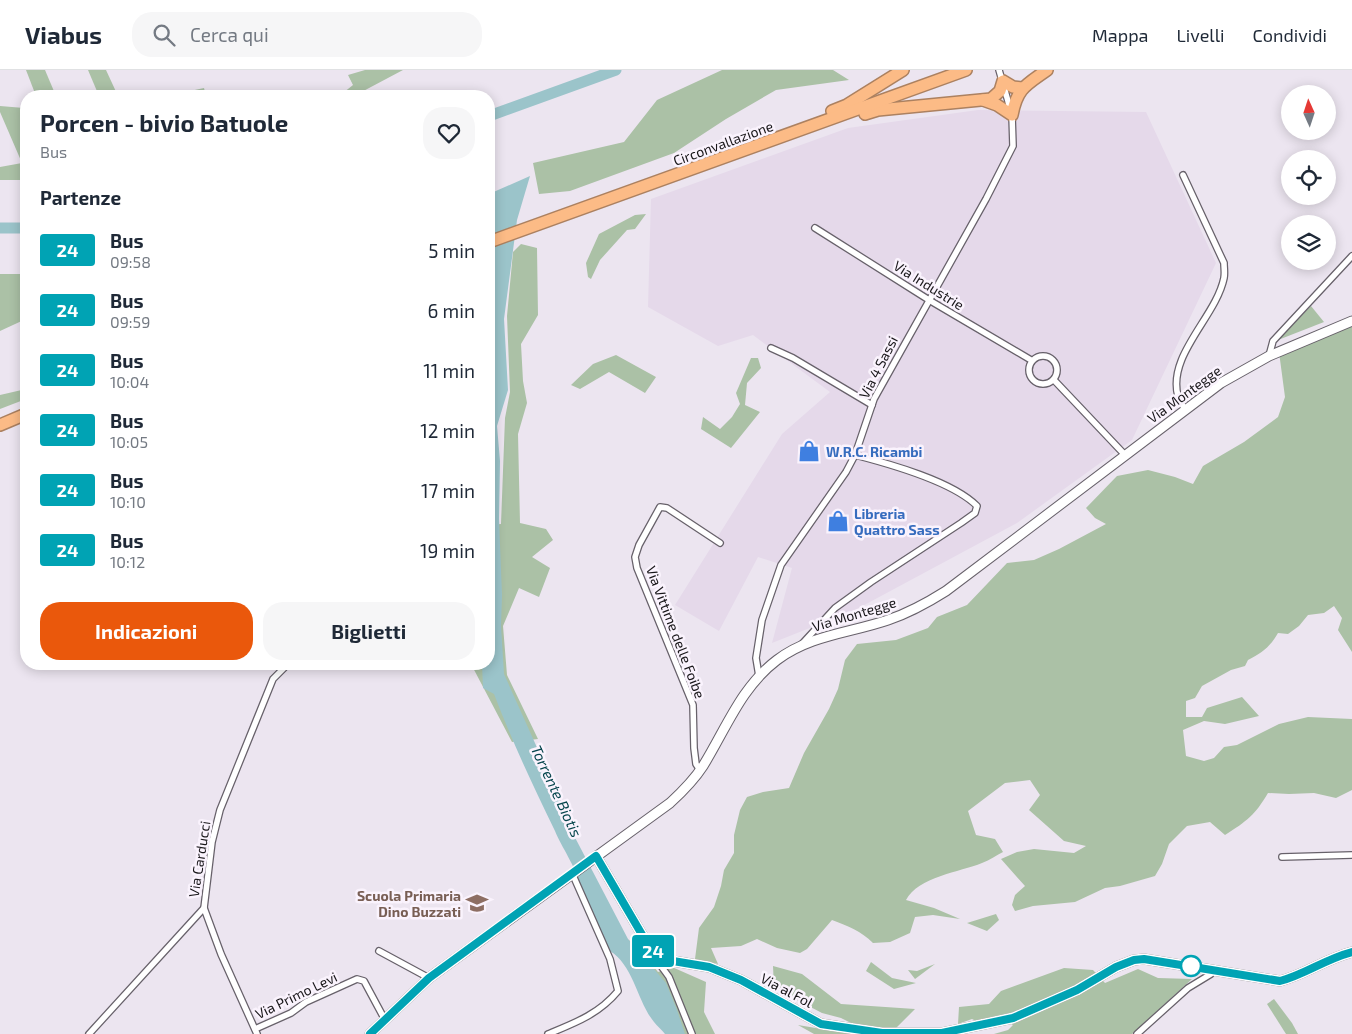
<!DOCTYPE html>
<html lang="it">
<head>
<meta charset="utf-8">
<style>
  body { margin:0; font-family:"Exo 2",sans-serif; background:#f6f6f7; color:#1f2937; height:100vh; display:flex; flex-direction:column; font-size:19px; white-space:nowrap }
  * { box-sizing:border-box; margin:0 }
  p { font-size:16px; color:#747a83 }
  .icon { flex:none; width:28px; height:28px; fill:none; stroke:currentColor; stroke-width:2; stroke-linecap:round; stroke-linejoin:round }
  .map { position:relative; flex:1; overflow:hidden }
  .sheet { position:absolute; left:20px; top:20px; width:475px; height:580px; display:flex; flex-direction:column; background:#fff; border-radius:20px; box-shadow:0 2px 12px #0003 }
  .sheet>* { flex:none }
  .badge { padding:0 10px; border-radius:4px; font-size:18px; line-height:32px }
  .needle { width:32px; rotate:357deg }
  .controls { position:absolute; left:1281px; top:15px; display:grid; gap:10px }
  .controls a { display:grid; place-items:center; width:55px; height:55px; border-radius:50%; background:#fff; box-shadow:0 2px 12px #0003; font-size:25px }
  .map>.badge { position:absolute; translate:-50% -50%; box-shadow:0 0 0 2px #fff }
  h2 { padding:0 20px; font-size:19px; line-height:45px }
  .round { display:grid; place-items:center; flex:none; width:52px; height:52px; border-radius:20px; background:#f6f6f7 }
  .headline { display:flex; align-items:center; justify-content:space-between; height:85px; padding:0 20px }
  h1 { font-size:24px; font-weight:700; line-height:38px }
  .cta { display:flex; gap:10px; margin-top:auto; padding:10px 20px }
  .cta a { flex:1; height:58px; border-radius:20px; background:#ea580c; color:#fff; font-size:20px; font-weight:700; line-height:58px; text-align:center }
  .cta a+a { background:#f6f6f7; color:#1f2937 }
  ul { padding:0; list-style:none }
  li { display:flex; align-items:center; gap:15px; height:60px; padding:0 20px }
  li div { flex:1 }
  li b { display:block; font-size:19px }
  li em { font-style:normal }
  li .badge { min-width:55px; font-weight:700; text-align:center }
  header { display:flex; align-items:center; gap:30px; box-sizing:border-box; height:70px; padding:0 25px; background:#fff; border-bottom:1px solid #e0e1e3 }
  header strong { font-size:24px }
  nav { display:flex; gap:28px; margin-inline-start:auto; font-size:18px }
  .search { width:350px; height:45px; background:#f6f6f7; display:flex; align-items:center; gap:12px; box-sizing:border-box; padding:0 18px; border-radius:20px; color:#747a83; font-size:19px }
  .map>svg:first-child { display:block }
</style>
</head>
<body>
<header>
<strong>Viabus</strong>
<div class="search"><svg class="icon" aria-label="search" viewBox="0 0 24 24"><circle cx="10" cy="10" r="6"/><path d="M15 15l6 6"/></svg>Cerca qui</div>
<nav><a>Mappa</a><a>Livelli</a><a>Condividi</a></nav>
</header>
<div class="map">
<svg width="1352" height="964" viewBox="0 0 1352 964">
  <rect width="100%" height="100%" fill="#ece5f0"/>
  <path fill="#e5d9ea" d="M978,40L1146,42L1216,193L1132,370L1017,453L855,540L772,573L792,498L758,487L719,561L675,535L782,364L830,322L753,265L718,276L648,237L651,129L848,58Z"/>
  <g fill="#abc1a6">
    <path d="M26,0H45L56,26H36Z"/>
    <path d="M88,0H106L118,26H99Z"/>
    <path d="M365,0H403L354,26H331L343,23L353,15L348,5Z"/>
    <path d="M722,0H833L849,10L776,20L726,49L674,83L570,121L539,124L533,93L624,72L657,30Z"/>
    <path d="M204,18L206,26H167Z"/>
    <path d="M0,36L24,38L26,42V110H0V97L22,93L0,42Z"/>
    <path d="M646,144L635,159L627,160L600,190L591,209L588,207L586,193L599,164L635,145Z"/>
    <path d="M521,174L537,178L538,245L521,274L523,311L527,333L518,364L520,453L546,459L553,470L532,487L550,498L539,527L519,518L503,556L507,605L538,669L512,672L471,594H489V455L501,454L505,348L510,322L507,246L513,182Z"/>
    <path d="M0,204H26V249L0,261Z"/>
    <path d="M1311,236L1324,252L1278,270Z"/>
    <path d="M1352,254V582L1338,560L1342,548L1334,536L1324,543L1308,545L1299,556L1288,564L1278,563C1270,577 1262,583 1248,590L1245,596L1231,600L1202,616L1195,628L1186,631V647H1202L1207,638L1242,627L1259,646L1225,654L1204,651L1183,660L1186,686L1204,691L1214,688L1224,677L1237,675L1279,654L1308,647L1352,649V720L1336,728L1314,723L1289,724L1268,723C1255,745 1247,751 1225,765L1210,752L1187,756L1169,774L1162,794L1155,806L1120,816L1105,818L1075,832L1033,836L1015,841L1012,835L1015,825L1025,816L1001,789L1017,782L1034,779L1074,783L1086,776L1064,771L1029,740L1040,725L1030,710L1005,713L968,741L976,765L995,769L1003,782C997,785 990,790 982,793C960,802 918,807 906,830L934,838L960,849L933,845L915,847L910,863L890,872L873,873C861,861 848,856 832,850L807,879L800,883L777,878L757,869L741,876L711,878L718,894L695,889L699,858L714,837L721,816L724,800L734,783V765L740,740L747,727L763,722L789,718L804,683L829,639L838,619L845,590L857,574L896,570L928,558L937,547L967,535L1007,493L1034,490L1059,479L1106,454L1095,448L1086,438L1117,406L1148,400L1175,407L1193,414L1203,396L1244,372L1278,347L1285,327L1279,282Z"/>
    <path d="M616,285L656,307L645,323L609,302L580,319L571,315L593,294Z"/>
    <path d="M751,288H758L761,298L747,313L745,335L760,342L731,378L701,359L703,347L720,359L732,347L740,334L736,323Z"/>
    <path d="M26,319V329L0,339V325Z"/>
    <path d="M996,844L999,850L987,861L967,853Z"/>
    <path d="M625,867L640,879L658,902L672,897L706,912L704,942L715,964H668Z"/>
    <path d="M871,892L892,908L916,913L894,919L866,901Z"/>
    <path d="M935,894L915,909L908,900L917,901Z"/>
    <path d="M773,896L802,904L841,934L915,939L895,959L855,955L841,948L822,943L774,918Z"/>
    <path d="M1064,898L1093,900L1105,913L1138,899L1158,908L1192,909L1132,964H994L1008,960L1013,955L999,948L976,951L972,949L958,954L959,937L989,934L1001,921Z"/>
    <path d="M1274,929L1292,953L1298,964H1286L1267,934Z"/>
    <path d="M798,955L851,964H814Z"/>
  </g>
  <path fill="#9bc4ca" d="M530,106L517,150L504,249L508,320L497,356L500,391L499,449L502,525L501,556L504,604L570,751L569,756L628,869L666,913L677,940L685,964H665C662,960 657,956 654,952C637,931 634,896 610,881L579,813C577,799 561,776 555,761C533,716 512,671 494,624L483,618L482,594H489V124Z"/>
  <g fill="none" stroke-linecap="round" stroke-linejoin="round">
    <g stroke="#9bc4ca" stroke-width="11">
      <path d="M489,46L616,0"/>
      <path d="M0,158H26"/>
    </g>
    <g stroke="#67616a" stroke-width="8">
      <g id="street">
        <path d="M1183,105L1224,193C1224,198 1225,203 1224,208C1216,247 1167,285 1178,326C1179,330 1183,335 1185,340"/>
        <path d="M815,158L929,230L1031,290"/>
        <path d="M771,278L793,288L872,335"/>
        <circle cx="1043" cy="300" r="14"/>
        <path d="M1269,286L1273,271L1352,186"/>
        <path d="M1054,310L1125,385"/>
        <path d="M801,575L835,538L871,512L961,453L975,443L977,436C952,411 890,394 855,385"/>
        <path d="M759,606L756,588L762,550L781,495L846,402L855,385L874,329L986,129L1013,76L1012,45L999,0"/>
        <path d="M700,700L696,694L694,678L693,635L637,498L635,487L639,475L660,437L667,438L720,473"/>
        <path d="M1282,787L1352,785"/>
        <path d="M379,881L429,908"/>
        <path d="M660,887L661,896L669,907L692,964"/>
        <path d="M255,959L291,943L306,932L357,909L364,911L385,950"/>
        <path d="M89,964L204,838"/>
        <path d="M257,964L221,884L204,838L212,772L220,740L273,609L288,594"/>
        <path d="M548,964C575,953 599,944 618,921L610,889L572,803"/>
        <path d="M1137,964L1188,918L1211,904V900"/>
      </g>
    </g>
    <g stroke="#67616a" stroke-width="11">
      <g id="secondary">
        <path d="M596,786L651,880L667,890L709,897L741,910L821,954L882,963H942L1013,948L1077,920L1116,897L1134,890L1144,889L1280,911C1306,904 1325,889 1352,882"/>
        <path d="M370,964L429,908L670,733C682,722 694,710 703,696C726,659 741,617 777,590C810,565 850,563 888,550C909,543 927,533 946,521L1221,313L1269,286L1352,251"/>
      </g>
    </g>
    <g stroke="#ac8160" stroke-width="14">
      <g id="highway">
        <path d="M983,30L997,35L1012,45C1017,18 1026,15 1047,0"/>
        <path d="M832,41L847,35L903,0"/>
        <path d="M865,44L878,40L991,29L1000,21L1003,11L1013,17L1022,18"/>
        <path d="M489,172L966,0"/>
        <path d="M0,355L26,344"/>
      </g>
    </g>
    <use href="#street" stroke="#fff" stroke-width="5.5"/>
    <use href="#secondary" stroke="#fff" stroke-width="9"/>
    <use href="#highway" stroke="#fcbb86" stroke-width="11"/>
  </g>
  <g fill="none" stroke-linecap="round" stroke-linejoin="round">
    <g stroke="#fff" stroke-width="11">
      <path id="line" d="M370,964L429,908L596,786L651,880L667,890L709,897L741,910L821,954L882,963H942L1013,948L1077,920L1116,897L1134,890L1144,889L1280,911C1306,904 1325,889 1352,882"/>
    </g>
    <use href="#line" stroke="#00a3b4" stroke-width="8"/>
  </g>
  <defs>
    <g id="shop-bare" transform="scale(1.725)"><path d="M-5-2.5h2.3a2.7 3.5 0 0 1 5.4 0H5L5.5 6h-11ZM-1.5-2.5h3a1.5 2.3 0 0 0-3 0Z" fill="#3f7fe0" stroke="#faf3fd" stroke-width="2.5" paint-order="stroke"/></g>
    <g id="school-bare" transform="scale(1.725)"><path d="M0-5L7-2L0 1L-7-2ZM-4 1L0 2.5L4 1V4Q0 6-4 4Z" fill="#8d6e63" stroke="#faf3fd" stroke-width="2.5" paint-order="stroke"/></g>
  </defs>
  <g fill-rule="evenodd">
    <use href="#shop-bare" x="809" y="381"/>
    <use href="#shop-bare" x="838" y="451"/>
    <use href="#school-bare" x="477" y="833"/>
  </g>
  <circle fill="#fff" stroke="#00a3b4" stroke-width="2.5" cx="1191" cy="896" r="10"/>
  <g text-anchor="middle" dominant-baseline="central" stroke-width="5" stroke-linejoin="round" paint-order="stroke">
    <g font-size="14" fill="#181619" stroke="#faf3fd">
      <text transform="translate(723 73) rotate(-20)">Circonvallazione</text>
      <text transform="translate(929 215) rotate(32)">Via Industrie</text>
      <text transform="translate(878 297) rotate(-63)">Via 4 Sassi</text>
      <text transform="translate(1184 324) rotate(-36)">Via Montegge</text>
      <text transform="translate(854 544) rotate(-17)">Via Montegge</text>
      <text transform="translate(676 562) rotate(69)">Via Vittime delle Foibe</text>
      <text transform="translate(199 789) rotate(-81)">Via Carducci</text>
      <text transform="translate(787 920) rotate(28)">Via al Fol</text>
      <text transform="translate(296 925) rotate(-26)">Via Primo Levi</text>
    </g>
    <g font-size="14" font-weight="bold" fill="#366cbe" stroke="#faf3fd" text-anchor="start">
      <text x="826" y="381">W.R.C. Ricambi</text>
      <text x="854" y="443">Libreria<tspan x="854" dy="16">Quattro Sass</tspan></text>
    </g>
    <g font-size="14" font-weight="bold" fill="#785e54" stroke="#faf3fd" text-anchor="end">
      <text x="461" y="825">Scuola Primaria<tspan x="461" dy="16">Dino Buzzati</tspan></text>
    </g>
    <g font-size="15" font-style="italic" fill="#05454c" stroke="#faf3fd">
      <text transform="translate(557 721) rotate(65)">Torrente Biotis</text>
    </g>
  </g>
</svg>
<div class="controls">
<a><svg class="needle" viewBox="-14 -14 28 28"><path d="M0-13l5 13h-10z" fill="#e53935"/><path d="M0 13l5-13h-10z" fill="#747a83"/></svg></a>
<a><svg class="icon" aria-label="locate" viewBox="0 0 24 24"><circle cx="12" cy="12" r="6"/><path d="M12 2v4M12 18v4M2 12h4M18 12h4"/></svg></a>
<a><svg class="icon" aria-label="layers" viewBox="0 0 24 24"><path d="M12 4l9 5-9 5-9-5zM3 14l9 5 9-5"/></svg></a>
</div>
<b class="badge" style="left:653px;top:881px;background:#00a3b4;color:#fff">24</b>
<section class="sheet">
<div class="headline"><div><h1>Porcen - bivio Batuole</h1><p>Bus</p></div><a class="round"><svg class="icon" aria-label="heart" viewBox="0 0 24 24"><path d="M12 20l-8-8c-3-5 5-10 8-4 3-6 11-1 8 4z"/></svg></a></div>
<h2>Partenze</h2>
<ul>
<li><span class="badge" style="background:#00a3b4;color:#fff">24</span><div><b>Bus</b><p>09:58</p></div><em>5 min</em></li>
<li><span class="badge" style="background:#00a3b4;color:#fff">24</span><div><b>Bus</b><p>09:59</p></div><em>6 min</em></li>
<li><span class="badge" style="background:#00a3b4;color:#fff">24</span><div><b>Bus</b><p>10:04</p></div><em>11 min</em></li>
<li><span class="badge" style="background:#00a3b4;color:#fff">24</span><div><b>Bus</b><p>10:05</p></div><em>12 min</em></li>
<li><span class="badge" style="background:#00a3b4;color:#fff">24</span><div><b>Bus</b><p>10:10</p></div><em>17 min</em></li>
<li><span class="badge" style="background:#00a3b4;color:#fff">24</span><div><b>Bus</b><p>10:12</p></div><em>19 min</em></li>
</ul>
<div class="cta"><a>Indicazioni</a><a>Biglietti</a></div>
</section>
</div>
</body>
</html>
